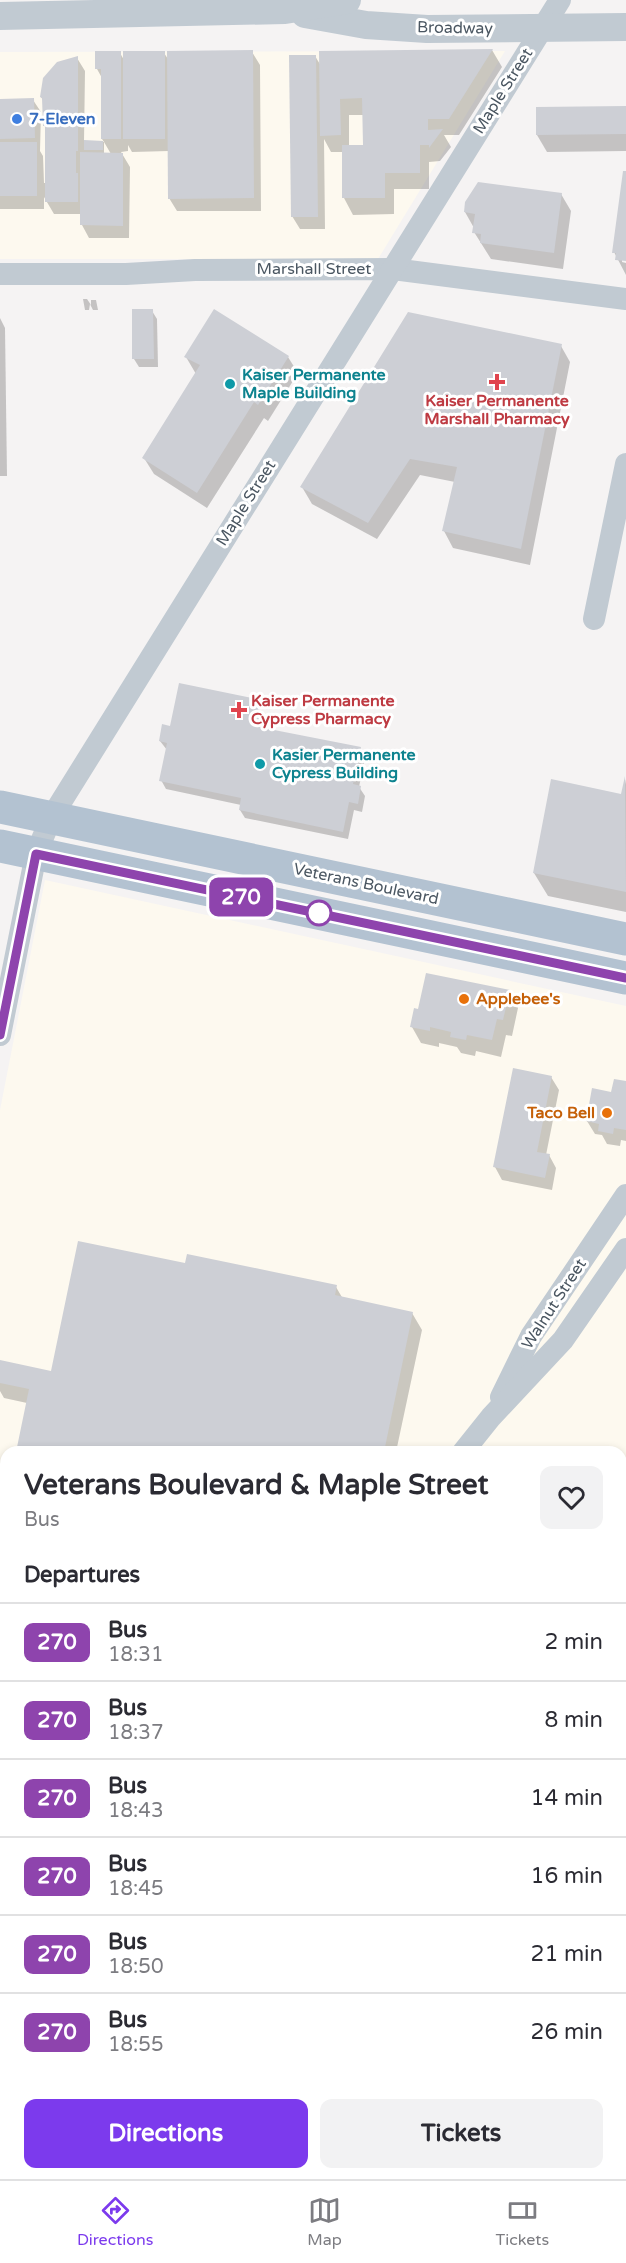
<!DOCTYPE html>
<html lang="en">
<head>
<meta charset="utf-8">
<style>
  body { margin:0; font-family:"Varela Round",sans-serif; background:#f2f2f3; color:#2b2b33; height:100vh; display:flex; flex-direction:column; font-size:22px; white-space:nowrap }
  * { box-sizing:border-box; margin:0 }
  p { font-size:20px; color:#7c7c81 }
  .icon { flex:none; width:33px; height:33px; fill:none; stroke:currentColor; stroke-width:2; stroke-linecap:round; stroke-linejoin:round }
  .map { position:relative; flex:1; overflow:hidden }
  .details { position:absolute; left:0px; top:1446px; width:627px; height:734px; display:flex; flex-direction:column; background:#fff; border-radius:18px 18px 0 0; box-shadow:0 3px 9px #0003 }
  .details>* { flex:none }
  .badge { padding:0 12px; border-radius:9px; font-size:21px; line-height:39px }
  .map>.badge { position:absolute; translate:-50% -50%; box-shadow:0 0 0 3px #fff }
  h2 { padding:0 24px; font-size:22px; line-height:54px }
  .round { display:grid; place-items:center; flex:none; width:63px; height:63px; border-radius:12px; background:#f2f2f3 }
  .headline { display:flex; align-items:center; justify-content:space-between; height:102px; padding:0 24px }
  h1 { font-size:28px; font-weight:800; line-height:45px }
  .action { display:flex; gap:12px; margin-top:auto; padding:12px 24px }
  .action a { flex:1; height:69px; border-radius:12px; background:#7c3aed; color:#fff; font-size:24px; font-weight:800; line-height:69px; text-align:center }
  .action a+a { background:#f2f2f3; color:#2b2b33 }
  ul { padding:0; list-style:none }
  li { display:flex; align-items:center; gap:18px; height:78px; padding:0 24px; border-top:2px solid #e1e1e2 }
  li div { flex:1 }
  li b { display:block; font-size:22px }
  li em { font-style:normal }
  li .badge { min-width:66px; font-weight:700; text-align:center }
  .tabs { display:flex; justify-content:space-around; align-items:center; height:84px; border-top:2px solid #e1e1e2; background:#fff; font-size:16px; color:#7c7c81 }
  .tabs a { display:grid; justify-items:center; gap:3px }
  .tabs .on { color:#7c3aed }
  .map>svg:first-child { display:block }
</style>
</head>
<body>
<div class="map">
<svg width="626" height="2179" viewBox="0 0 626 2179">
  <rect width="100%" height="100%" fill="#f5f3f3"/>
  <g fill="#fdf9ef">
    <path d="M505,51L378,259H0V52Z"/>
    <path d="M45,880L626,1006V2116L621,2113V1452H6V1750L0,1746V1110Z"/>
  </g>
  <g fill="#0003" fill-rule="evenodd">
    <path d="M492,50L502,67L459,135H444L451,147L440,161L429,162V189H394V214L353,215L344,198L343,152H331L324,139L325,229H300L292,216L315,56L321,66V52ZM349,115H364L365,147H349Z"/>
    <path d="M252,52L260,65L261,211H177L169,198V151L132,152L128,145V151L121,152L130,167L129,238H89L82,225V214H54L44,197V209H0V101L33,100L41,112L40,151L43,156L44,183H46L47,130L44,125V102L41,97L77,58L85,71L84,142H104L102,139V78L97,69L120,53L124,60L164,53L168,59ZM104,142L111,154H104Z"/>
    <path d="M626,108V151L547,152L537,135Z"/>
    <path d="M626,173V260L622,259V262L626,263V275L614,252Z"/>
    <path d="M561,194L571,211L563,269L491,259L474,232V228L465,212Z"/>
    <path d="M83,299H87L91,305V300H96L98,310H93L90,304L89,310H85Z"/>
    <path d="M152,311L157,319L158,367H139L134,359Z"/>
    <path d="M0,318L5,328L7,476H0Z"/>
    <path d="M561,346L570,362L530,565L453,548L444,531L455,482L420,475L377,539L312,504L302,487Z"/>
    <path d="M186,357H288L298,373L268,421L264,418L207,508L154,474L144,458L196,374Z"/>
    <path d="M268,730L360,749L365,757L359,787L365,796L362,812L354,810L348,839L245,818L240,810L241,805L166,789L161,780L167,750L160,741Z"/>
    <path d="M626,779V912L548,896L534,873L623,795Z"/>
    <path d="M509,991L518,1008L512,1036L506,1035L501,1057L476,1051L475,1056L461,1053L457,1047L439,1043V1047L421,1043L412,1027Z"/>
    <path d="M551,1077L559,1090L546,1155H549L556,1168L552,1190L502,1180L495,1167Z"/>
    <path d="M626,1082V1141L621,1140L620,1146L607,1144L602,1135L595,1134L587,1121L612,1093Z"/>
    <path d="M186,1264L336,1287L343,1299L412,1313L422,1330L396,1452H17L27,1403L4,1398L0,1391V1362L52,1373Z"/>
    <path d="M0,1525L6,1526V1733L0,1729Z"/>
    <path d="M626,1570V1864L621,1861V1577Z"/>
    <path d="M17,2174H132L128,2179H12Z"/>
  </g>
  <g fill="#cdcfd5">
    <path d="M493,49L449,119H428V130L443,129L429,148V145H420V173H385V198H342V145H363L362,98L340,99L341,135L320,136L319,51Z"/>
    <path d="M253,50L254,198L168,199L167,51Z"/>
    <path d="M95,51H121V139H101V69H95Z"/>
    <rect x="123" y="51" width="42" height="88"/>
    <path d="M289,55H316L318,217H291Z"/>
    <path d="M78,56V151H76V173H78V202H45V126H43L42,98L40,97L43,78L57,62Z"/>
    <path d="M34,98L35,138L0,139V99Z"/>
    <path d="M626,106V134L536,135V107Z"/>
    <path d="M84,140L103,141V150H84Z"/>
    <rect x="0" y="142" width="37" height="54"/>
    <path d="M80,152L123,153V226L80,225Z"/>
    <path d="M623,171H626V261L615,260L616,253H612Z"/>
    <path d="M478,182L562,193L554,253L480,243L481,234L472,233L475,214L464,212L465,202Z"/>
    <path d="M132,309H153L154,359H132Z"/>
    <path d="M214,309L289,356L258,405L254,402L197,493L142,458L200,365L184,357Z"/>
    <path d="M408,312L562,344L521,549L442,531L457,467L410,459L368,523L300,487Z"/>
    <path d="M179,683L252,698L269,729L361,747L353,784L361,786L358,804L349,802L343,832L239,810L241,798L159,781L167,743L159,741L162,724L170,726Z"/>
    <path d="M625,776L626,892L533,873L551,779L621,794Z"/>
    <path d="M426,973L510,990L503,1020L497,1019L492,1040L467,1035L466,1040L450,1037L451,1032L430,1027V1031L410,1027L414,1008L418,1009Z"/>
    <path d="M513,1068L552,1076L537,1152L550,1154L545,1178L493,1167Z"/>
    <path d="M614,1079L626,1081V1130L614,1128L613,1134L598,1131L599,1124L586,1121L592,1088L611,1092Z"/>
    <path d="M78,1241L185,1263L187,1254L337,1285L335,1295L413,1312L384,1452H16L29,1389L0,1383V1360L51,1371Z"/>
    <path d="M0,1524L6,1525V1723L0,1719Z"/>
    <path d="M626,1567V1855L621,1852V1574Z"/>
    <path d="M15,2174H110L106,2179H11Z"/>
  </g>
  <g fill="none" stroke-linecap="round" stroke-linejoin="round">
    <g stroke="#7690ad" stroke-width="35">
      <g id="motorway">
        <path d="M0,1819L6,1823"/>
        <path d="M0,1878L6,1881"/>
        <path d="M483,2174L492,2179"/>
        <path d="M583,2174L593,2179"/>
      </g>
    </g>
    <g stroke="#c1cad2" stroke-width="22">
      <path d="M0,274H126L195,270L393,269L626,299"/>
      <path d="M594,619L626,464"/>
      <path d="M0,1035L36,854L51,818L560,0"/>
      <path d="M501,1397L531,1336L626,1195"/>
      <path d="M463,1452L491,1417L563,1340L626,1249"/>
    </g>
    <g stroke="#c1cad2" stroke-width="28">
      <path d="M305,14L366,25L427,29L626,27"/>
      <path d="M0,16L285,10L347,0"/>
    </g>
    <g stroke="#b3c2d1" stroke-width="33">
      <path d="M0,807L626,939"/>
      <path d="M0,846L626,978"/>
    </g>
    <use href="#motorway" stroke="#8ba5c1" stroke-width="33"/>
  </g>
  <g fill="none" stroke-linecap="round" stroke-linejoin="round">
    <g stroke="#fff" stroke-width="14">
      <path id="line" d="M0,1035L36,854L626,978"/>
    </g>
    <use href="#line" stroke="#8e44ad" stroke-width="9"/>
  </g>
  <circle fill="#3f7fe0" stroke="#fff" stroke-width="2" cx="17" cy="119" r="6"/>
  <g fill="#e0444e" stroke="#fff" stroke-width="2">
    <path d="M494 373h6v6h6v6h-6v6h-6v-6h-6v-6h6z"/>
    <path d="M236 701h6v6h6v6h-6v6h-6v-6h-6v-6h6z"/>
  </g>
  <g fill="#0f9aa8" stroke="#fff" stroke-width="2">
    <circle cx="230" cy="384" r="6"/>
    <circle cx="260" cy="764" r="6"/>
  </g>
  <circle fill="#fff" stroke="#8e44ad" stroke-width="3" cx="319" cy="913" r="12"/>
  <g fill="#e8710a" stroke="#fff" stroke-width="2">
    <circle cx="464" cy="999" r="6"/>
    <circle cx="607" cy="1113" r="6"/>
  </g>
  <g text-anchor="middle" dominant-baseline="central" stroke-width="6" stroke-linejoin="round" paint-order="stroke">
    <g font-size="16" fill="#4a5661" stroke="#fff">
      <text transform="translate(455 28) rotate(1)">Broadway</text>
      <text transform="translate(503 91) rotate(-58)">Maple Street</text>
      <text x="314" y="269">Marshall Street</text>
      <text transform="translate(246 503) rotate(-58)">Maple Street</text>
      <text transform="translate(366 884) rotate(12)">Veterans Boulevard</text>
      <text transform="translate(554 1304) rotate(-57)">Walnut Street</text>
    </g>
    <g font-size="16" font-weight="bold" fill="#366cbe" stroke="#fff" text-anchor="start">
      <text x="29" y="119">7-Eleven</text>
    </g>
    <g font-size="16" font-weight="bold" fill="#0d838f" stroke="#fff" text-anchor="start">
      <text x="242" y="375">Kaiser Permanente<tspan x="242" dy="18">Maple Building</tspan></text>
      <text x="272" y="755">Kasier Permanente<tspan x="272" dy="18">Cypress Building</tspan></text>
    </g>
    <g font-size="16" font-weight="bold" fill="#be3a42" stroke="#fff">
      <text x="497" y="401">Kaiser Permanente<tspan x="497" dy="18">Marshall Pharmacy</tspan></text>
      <text x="251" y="701" text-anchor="start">Kaiser Permanente<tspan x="251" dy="18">Cypress Pharmacy</tspan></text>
    </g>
    <g font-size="16" font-weight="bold" fill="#c56008" stroke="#fff" text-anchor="start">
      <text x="476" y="999">Applebee's</text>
      <text x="595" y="1113" text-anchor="end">Taco Bell</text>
    </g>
  </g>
</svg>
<b class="badge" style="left:241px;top:897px;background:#8e44ad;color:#fff">270</b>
<section class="details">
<div class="headline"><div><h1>Veterans Boulevard &amp; Maple Street</h1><p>Bus</p></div><a class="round"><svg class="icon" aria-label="heart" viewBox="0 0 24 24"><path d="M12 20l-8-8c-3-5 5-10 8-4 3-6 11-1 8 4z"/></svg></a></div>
<h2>Departures</h2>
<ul>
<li><span class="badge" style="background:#8e44ad;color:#fff">270</span><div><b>Bus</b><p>18:31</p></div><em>2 min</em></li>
<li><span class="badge" style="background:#8e44ad;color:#fff">270</span><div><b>Bus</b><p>18:37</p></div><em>8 min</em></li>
<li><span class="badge" style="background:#8e44ad;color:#fff">270</span><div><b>Bus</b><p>18:43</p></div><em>14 min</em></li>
<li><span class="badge" style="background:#8e44ad;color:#fff">270</span><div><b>Bus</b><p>18:45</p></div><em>16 min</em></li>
<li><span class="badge" style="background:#8e44ad;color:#fff">270</span><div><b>Bus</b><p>18:50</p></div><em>21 min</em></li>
<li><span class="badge" style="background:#8e44ad;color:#fff">270</span><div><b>Bus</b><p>18:55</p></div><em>26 min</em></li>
</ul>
<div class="action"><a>Directions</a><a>Tickets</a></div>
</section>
</div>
<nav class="tabs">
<a class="on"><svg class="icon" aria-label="directions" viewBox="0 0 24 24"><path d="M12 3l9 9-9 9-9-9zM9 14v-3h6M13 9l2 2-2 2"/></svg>Directions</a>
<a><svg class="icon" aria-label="map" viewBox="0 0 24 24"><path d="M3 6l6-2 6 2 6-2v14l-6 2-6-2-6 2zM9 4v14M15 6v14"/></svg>Map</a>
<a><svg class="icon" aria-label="tickets" viewBox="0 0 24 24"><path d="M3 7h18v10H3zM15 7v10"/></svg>Tickets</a>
</nav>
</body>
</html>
